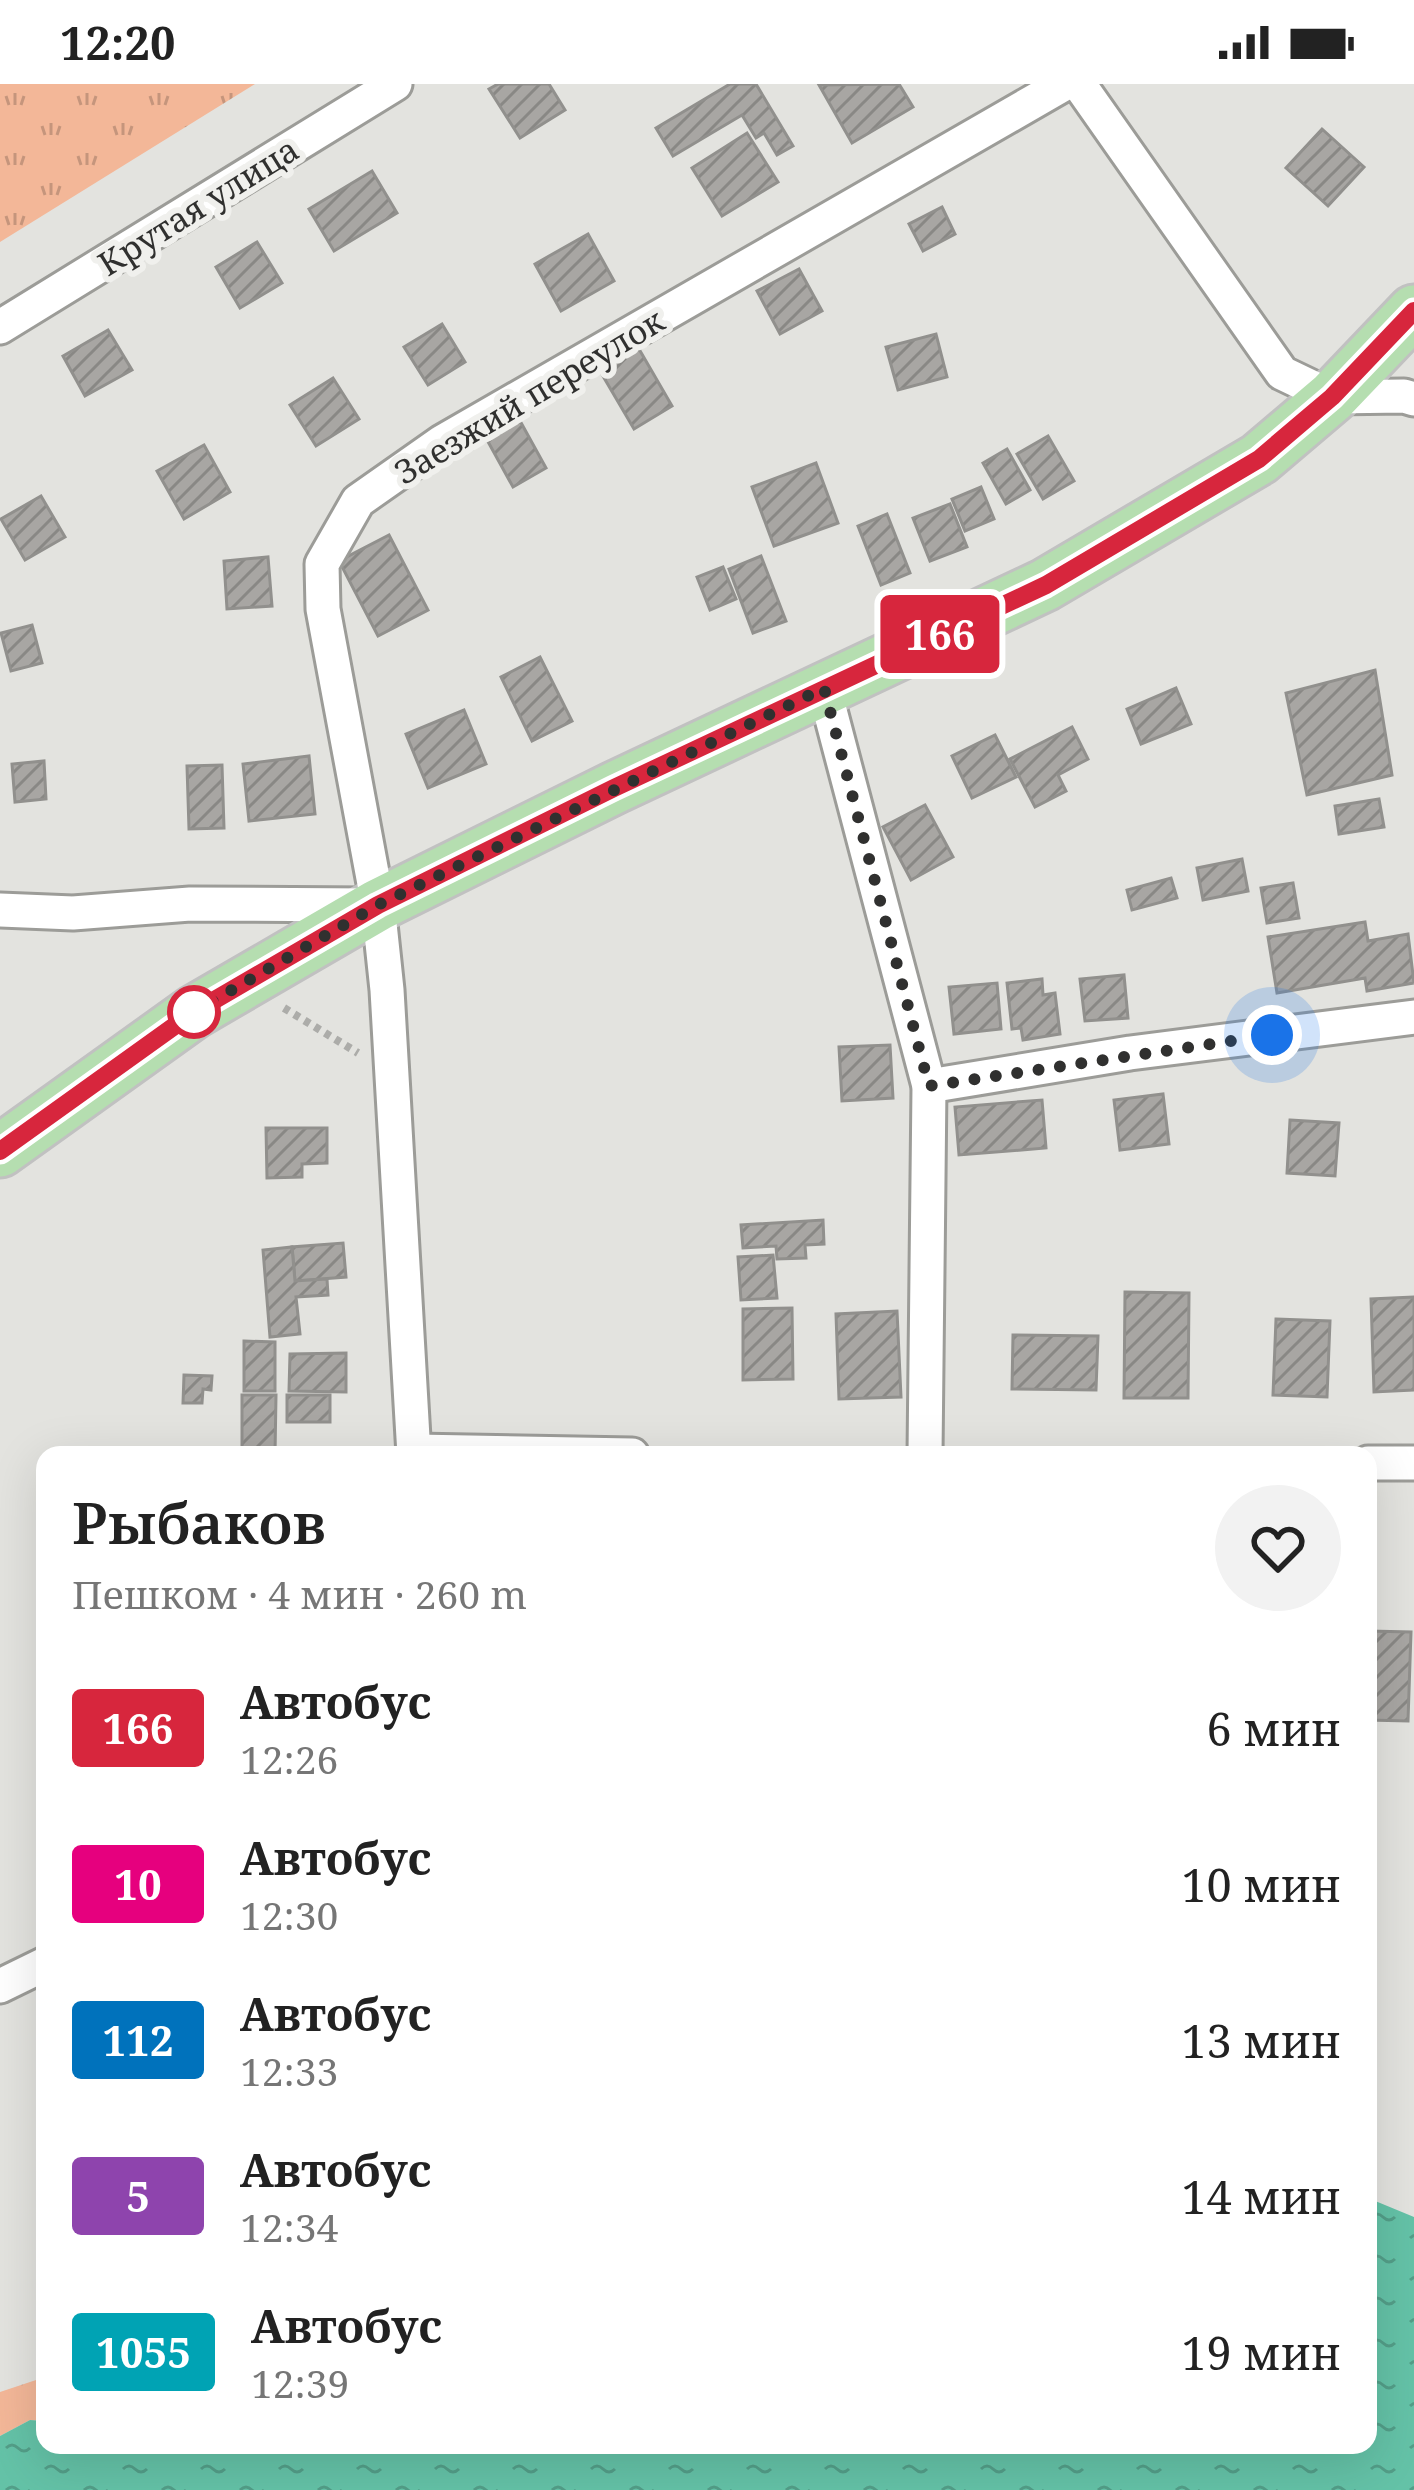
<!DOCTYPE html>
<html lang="ru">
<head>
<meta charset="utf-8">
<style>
  body { margin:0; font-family:"Noto Serif",serif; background:#f2f2f2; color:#222; height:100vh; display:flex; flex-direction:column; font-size:45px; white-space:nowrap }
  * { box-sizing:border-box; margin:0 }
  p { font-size:39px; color:#767676 }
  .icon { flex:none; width:66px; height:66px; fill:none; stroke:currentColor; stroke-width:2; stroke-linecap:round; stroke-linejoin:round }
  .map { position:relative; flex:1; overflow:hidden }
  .side { position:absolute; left:36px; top:1362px; width:1341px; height:1008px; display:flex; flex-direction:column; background:#fff; border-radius:24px; box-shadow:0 12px 48px #0002 }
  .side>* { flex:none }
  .badge { padding:0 24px; border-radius:9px; font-size:42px; line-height:78px }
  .you { position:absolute; width:60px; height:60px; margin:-30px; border:9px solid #fff; border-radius:50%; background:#1a73e8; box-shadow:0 0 0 18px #1a73e833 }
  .map>.badge { position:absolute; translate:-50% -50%; box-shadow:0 0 0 6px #fff }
  .round { display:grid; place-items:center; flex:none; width:126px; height:126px; border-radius:63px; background:#f2f2f2 }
  .headline { display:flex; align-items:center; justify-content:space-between; height:204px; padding:0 36px }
  h1 { font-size:57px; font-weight:600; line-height:90px }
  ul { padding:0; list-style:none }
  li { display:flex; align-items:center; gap:36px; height:156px; padding:0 36px }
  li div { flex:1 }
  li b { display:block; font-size:45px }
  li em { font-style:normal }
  li .badge { min-width:132px; font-weight:700; text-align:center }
  .status { display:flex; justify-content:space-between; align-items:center; height:84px; padding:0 60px; background:#fff; direction:ltr }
  .status svg { height:33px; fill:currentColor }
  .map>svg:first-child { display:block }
</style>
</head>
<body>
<div class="status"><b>12:20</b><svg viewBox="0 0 49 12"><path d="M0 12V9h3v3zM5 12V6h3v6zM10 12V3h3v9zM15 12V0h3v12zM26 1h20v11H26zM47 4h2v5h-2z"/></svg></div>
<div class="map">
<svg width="1414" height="2406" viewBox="0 0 1414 2406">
  <defs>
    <pattern id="grass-tufts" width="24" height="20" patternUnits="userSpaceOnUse" patternTransform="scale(3)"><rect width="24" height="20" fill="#f3b798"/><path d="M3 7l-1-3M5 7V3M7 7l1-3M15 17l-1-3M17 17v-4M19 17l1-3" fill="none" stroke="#c5957c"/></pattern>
    <pattern id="water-ripples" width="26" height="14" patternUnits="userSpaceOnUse" patternTransform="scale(3)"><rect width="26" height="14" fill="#64c2a7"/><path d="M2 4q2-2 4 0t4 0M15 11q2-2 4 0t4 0" fill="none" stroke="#539e88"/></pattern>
    <pattern id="building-hatch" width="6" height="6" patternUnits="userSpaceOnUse" patternTransform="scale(3)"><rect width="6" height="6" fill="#a8a6a3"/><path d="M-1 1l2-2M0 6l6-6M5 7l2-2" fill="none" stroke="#898885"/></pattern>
  </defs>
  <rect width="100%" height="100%" fill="#e3e3df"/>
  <g fill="url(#grass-tufts)">
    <path d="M0,0H255L0,158Z"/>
    <path d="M45,2293V2337L30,2336L0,2352V2308Z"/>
  </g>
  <path fill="url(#water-ripples)" d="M1368,2114L1414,2133V2406H0V2352L30,2336L45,2337V2361H1368Z"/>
  <g fill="url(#building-hatch)" stroke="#91908d" stroke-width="3">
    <path d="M498,0H549L565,26L520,54L489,5Z"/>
    <path d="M730,0H756L793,62L777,71L764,49L756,54L742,31L673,72L656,44Z"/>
    <path d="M899,0L913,23L852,59L819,1Z"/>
    <path d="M1322,45L1364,83L1328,122L1286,84Z"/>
    <path d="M747,49L778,98L722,132L692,84Z"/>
    <path d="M372,87L397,129L334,167L309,125Z"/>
    <path d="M942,123L955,150L923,167L909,140Z"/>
    <path d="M588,150L614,197L561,227L535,180Z"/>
    <path d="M257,158L282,199L240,224L216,183Z"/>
    <path d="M799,185L822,227L780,250L757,207Z"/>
    <path d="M442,240L465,278L428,301L404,263Z"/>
    <path d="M108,246L132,286L85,312L63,272Z"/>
    <path d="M936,250L947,293L898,306L886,263Z"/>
    <path d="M639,265L672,322L634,345L600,287Z"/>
    <path d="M333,294L359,335L316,362L290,321Z"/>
    <path d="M519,335L546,384L513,403L486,354Z"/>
    <path d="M1048,352L1074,397L1043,415L1017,370Z"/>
    <path d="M204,361L230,408L184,435L157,387Z"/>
    <path d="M1007,365L1030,406L1006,420L983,379Z"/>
    <path d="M816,379L838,439L774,462L752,403Z"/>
    <path d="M981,403L994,435L965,447L952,415Z"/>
    <path d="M41,412L65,453L25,476L1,435Z"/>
    <path d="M950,420L967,463L930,477L913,434Z"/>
    <path d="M887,430L910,489L881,501L858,442Z"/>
    <path d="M389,451L428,526L378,552L339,477Z"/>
    <path d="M761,472L786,537L753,549L729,485Z"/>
    <path d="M268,473L272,522L227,525L224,477Z"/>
    <path d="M723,483L736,515L710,526L697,493Z"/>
    <path d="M32,541L42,579L11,587L1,549Z"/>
    <path d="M540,573L572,637L532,657L501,593Z"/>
    <path d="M1375,586L1392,691L1307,711L1286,609Z"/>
    <path d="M1176,604L1191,640L1141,660L1127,625Z"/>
    <path d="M464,626L486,680L428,704L406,650Z"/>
    <path d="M1072,643L1088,675L1058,691L1066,707L1035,723L1010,675Z"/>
    <path d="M995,651L1016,693L972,714L952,672Z"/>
    <path d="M309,672L315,730L249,737L243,680Z"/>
    <path d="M44,677L46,715L15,718L12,680Z"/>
    <path d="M222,681L224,744L189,745L187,682Z"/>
    <path d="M1379,715L1384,743L1339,750L1335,722Z"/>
    <path d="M925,721L953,773L911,796L883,743Z"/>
    <path d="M1242,775L1248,807L1203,816L1197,784Z"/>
    <path d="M1171,794L1177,814L1132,826L1127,806Z"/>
    <path d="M1293,799L1299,834L1267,839L1261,804Z"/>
    <path d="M1365,838L1368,857L1408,850L1414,899L1367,907L1365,894L1277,909L1268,853Z"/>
    <path d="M1124,891L1128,934L1085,937L1080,895Z"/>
    <path d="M1042,895L1043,911L1055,909L1060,950L1023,956L1021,944L1012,945L1007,899Z"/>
    <path d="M997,899L1001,945L954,950L949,903Z"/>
    <path d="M890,961L893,1014L842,1017L839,963Z"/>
    <path d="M1163,1010L1169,1060L1120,1066L1114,1016Z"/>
    <path d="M1042,1016L1046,1064L959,1071L955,1023Z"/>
    <path d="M1290,1036L1339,1039L1335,1092L1287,1089Z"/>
    <path d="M266,1044H327V1079L302,1080V1093L267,1094Z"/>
    <path d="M823,1136L824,1160L805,1161L806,1174L777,1175L776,1162L743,1164L741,1141Z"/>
    <path d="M343,1159L346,1193L295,1197L292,1163Z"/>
    <path d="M292,1163L295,1197L327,1195L328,1211L296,1213L300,1250L270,1253L263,1166Z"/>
    <path d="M773,1171L777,1214L741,1216L738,1173Z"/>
    <path d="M1125,1208L1189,1209L1188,1314H1124Z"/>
    <path d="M1414,1213V1306L1374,1308L1371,1215Z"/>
    <path d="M792,1224L793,1295L743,1296V1225Z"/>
    <path d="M897,1227L901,1313L839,1315L836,1230Z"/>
    <path d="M1276,1235L1330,1237L1327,1313L1273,1311Z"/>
    <path d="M1013,1251L1098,1252L1096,1306L1012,1305Z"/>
    <path d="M244,1257L275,1258V1307H244Z"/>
    <path d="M346,1269V1308L289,1307L290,1270Z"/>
    <path d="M184,1291L212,1292L211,1306L203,1305L202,1319H183Z"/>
    <path d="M242,1311H276L275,1371H242Z"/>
    <rect x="287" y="1311" width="43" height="27"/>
    <path d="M1368,1547L1411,1548L1408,1637L1368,1636Z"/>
  </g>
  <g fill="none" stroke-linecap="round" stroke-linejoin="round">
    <g stroke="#9c9c98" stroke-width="39">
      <g id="minor">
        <path d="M1079,0L1282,289L1332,313L1404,312L1414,315"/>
        <path d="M0,243L395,0"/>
        <path d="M824,604L929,1002L925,1371"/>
        <path d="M0,826L73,829L190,820L370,821"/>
        <path d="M929,1002L1130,969L1414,933"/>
        <path d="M415,1367L632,1371"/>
        <path d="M414,1371L387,906L378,821L323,525L322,480L358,417L442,358L1064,0"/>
        <path d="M1368,1379H1414"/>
        <path d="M0,1902L45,1880"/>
      </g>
    </g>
    <g stroke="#c1c1c1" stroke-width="57">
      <path id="primary" d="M0,1067L194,928L378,821L614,704L1045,501L1259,375L1332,313L1414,227"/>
    </g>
    <path stroke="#acaca9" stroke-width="8" stroke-dasharray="6 6" stroke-linecap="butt" d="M284,924L358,969"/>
    <use href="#minor" stroke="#fff" stroke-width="33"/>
    <use href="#primary" stroke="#b5deb0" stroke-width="51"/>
  </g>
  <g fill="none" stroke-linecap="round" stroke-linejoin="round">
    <g stroke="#fff" stroke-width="27">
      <path id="line" d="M0,1067L194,928L378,821L614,704L1046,501L1259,375L1332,313L1414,227"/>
    </g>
    <use href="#line" stroke="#d7263d" stroke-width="18"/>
    <path stroke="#30302f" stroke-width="12" stroke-dasharray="0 21.6" d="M194,928L378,821L824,604L929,1002L1272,951"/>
  </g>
  <circle fill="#fff" stroke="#d7263d" stroke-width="6" cx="194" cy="928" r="24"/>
  <g text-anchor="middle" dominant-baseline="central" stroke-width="12" stroke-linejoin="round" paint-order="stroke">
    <g font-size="33" fill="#30302f" stroke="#f0f0ed">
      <text transform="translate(198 122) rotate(-32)">Крутая улица</text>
      <text transform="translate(529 312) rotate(-31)">Заезжий переулок</text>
    </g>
  </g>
</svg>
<div class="you" style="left:1272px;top:951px"></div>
<b class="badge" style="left:940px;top:550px;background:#d7263d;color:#fff">166</b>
<section class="side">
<div class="headline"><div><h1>Рыбаков</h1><p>Пешком · 4 мин · 260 m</p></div><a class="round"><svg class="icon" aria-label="heart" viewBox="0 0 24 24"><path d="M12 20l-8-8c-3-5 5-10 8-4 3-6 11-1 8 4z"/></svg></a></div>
<ul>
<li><span class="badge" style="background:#d7263d;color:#fff">166</span><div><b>Автобус</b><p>12:26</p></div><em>6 мин</em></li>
<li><span class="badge" style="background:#e6007e;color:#fff">10</span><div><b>Автобус</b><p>12:30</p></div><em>10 мин</em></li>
<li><span class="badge" style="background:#0072bc;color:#fff">112</span><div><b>Автобус</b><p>12:33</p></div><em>13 мин</em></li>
<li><span class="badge" style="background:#8e44ad;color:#fff">5</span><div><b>Автобус</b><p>12:34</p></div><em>14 мин</em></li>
<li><span class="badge" style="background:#00a3b4;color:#fff">1055</span><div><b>Автобус</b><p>12:39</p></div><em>19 мин</em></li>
</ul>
</section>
</div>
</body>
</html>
